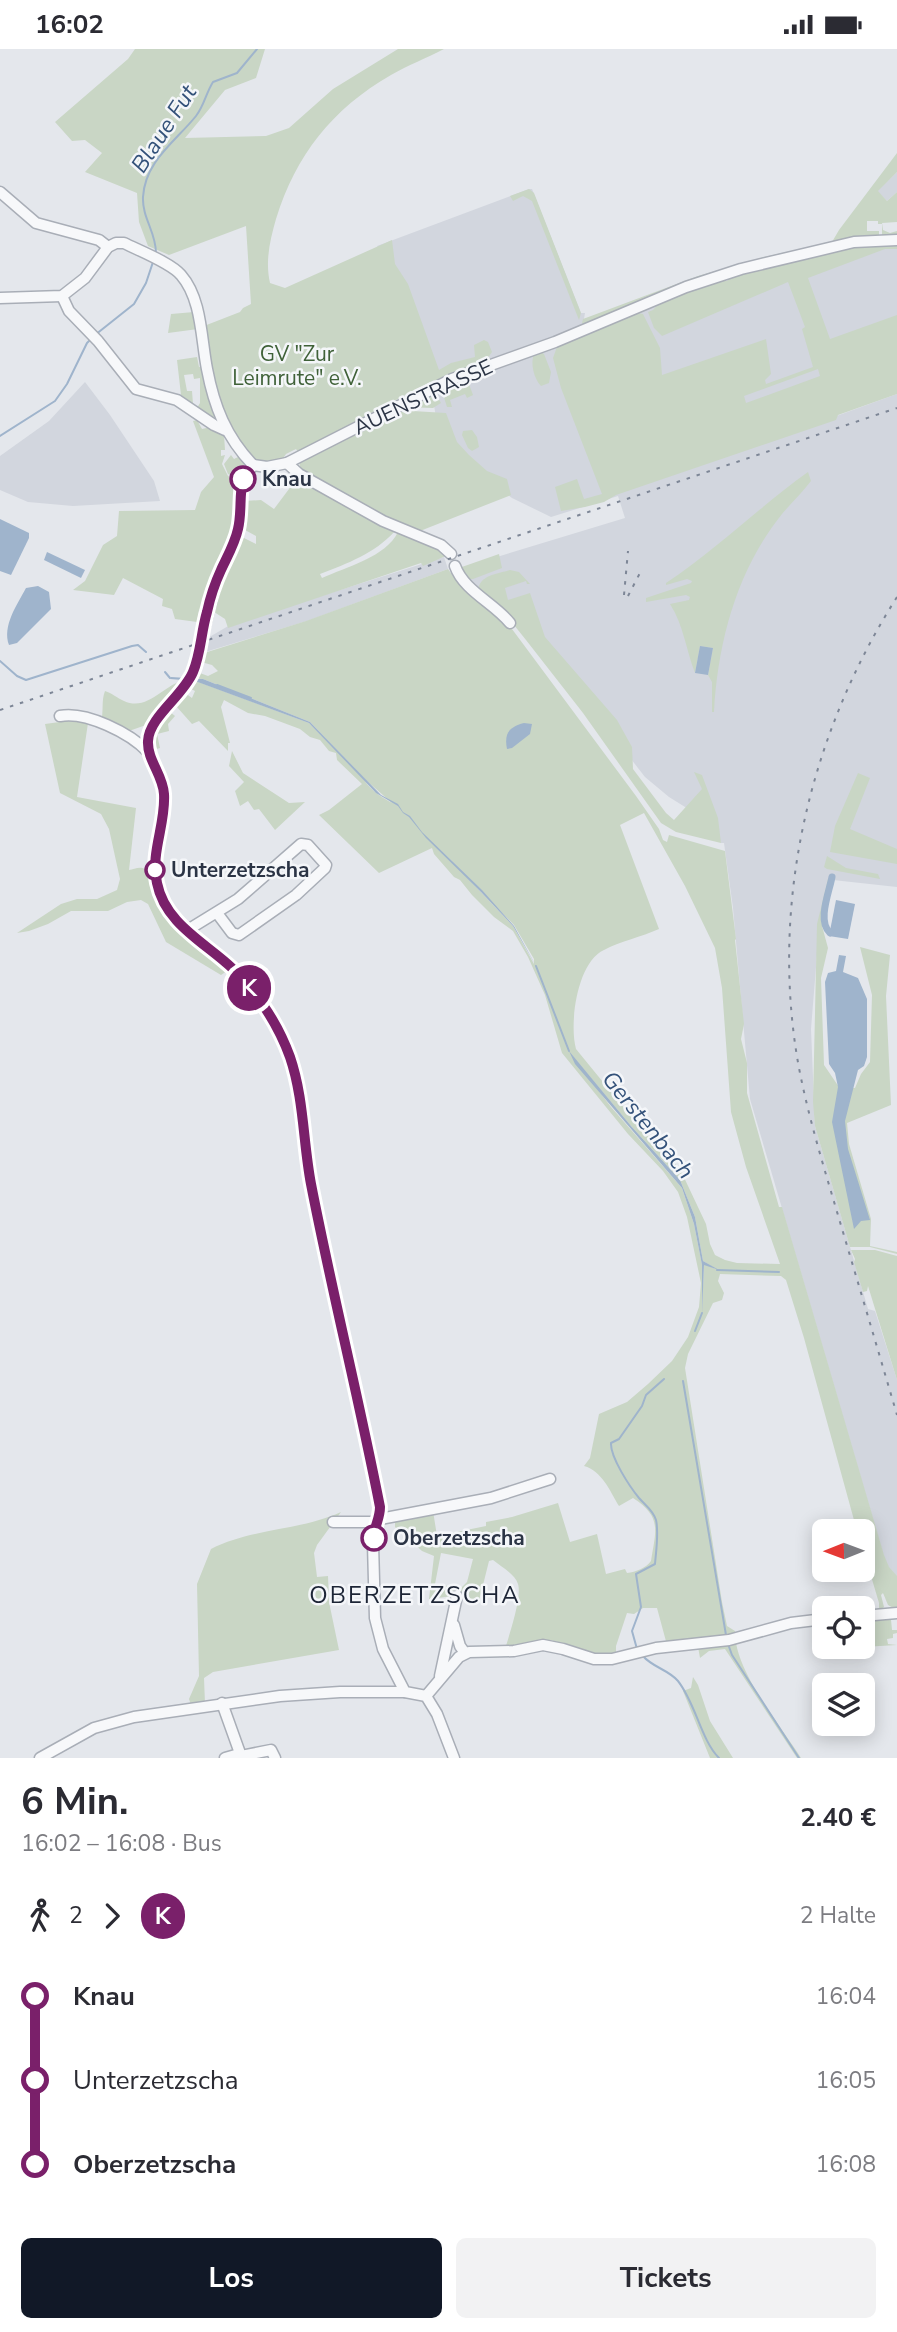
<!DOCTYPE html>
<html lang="de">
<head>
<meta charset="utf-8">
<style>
  body { margin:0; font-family:"Nunito Sans",sans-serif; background:#f2f2f3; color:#2b2b33; height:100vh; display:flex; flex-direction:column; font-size:26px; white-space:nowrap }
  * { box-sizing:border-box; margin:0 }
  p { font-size:23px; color:#7c7c81 }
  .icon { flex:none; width:38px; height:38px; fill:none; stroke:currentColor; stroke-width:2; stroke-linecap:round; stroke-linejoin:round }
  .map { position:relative; height:1709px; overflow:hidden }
  .details { display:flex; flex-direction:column; background:#fff; flex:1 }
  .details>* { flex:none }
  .badge { padding:0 14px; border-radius:23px; font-size:24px; line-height:46px }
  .needle { width:46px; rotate:269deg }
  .buttons { position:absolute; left:812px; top:1470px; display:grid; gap:14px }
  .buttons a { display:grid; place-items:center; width:63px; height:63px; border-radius:10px; background:#fff; box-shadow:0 4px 18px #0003; font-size:35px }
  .map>.badge { position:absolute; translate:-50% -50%; box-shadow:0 0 0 4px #fff }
  .legs { display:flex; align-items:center; gap:10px; height:77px; padding:0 21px; font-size:23px }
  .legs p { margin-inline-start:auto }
  .summary { display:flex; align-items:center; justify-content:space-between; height:119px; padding:0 21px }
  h1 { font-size:38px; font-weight:700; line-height:52px }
  .primary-button { display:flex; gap:14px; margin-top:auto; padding:14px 21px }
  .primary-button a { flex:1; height:80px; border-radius:10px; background:#111827; color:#fff; font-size:28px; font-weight:700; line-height:80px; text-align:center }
  .primary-button a+a { background:#f2f2f3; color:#2b2b33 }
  ul { padding:0 21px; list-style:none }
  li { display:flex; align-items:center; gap:24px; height:84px; font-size:26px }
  li i { display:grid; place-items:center; width:10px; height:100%; margin:0 9px; background:currentColor }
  li i::after { content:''; width:18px; height:18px; margin:-9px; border:5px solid; border-radius:50%; background:#fff }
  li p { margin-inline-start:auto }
  li:first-child i { background:linear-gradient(#0000 50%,currentColor 0) }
  li:last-child i { background:linear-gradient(currentColor 50%,#0000 0) }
  .status { display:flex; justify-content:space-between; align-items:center; height:49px; padding:0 35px; background:#fff; direction:ltr }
  .status svg { height:19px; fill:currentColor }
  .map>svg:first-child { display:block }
</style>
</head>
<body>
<div class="status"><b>16:02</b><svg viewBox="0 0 49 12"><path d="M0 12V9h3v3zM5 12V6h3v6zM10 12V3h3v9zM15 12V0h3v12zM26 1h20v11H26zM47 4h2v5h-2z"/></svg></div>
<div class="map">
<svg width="897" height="1709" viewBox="0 0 897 1709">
  <rect width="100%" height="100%" fill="#e4e7ec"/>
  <g fill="#d2d6de">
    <path d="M897,123V143L887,152L877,142Z"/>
    <path d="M529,140H532L581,264H585L584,270L833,205L897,197V277L843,362L773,390L897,345V838L833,831L819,881L811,980L815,1077L868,1260L875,1262L897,1331V1552L750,1050L733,859L724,794H721L714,776L669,748L645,728L540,593L462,529L487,511L625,469L618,447L551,468L512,449L446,399L437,374L430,333L377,197Z"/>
    <path d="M85,333L110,366L154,432L160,452L73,457L28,453L0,441V407L49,372Z"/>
    <path d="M444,508L448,520L307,572L205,603L206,590L230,576Z"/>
  </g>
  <g fill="#c9d6c5" fill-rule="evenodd">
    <path d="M135,0H265L256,29L225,41L185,89L266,87L289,79L333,40L398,0H444C427,9 408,16 391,26C332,60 296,106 276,170C270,191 265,212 270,234L285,239L392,191L395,215L408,235L439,321L451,314L475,308L474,296L484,291L488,293L492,303L485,313L454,323L432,336L430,333L298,403L296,400L286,405L282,411C274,414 264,415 256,411C237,402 216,351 212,331C208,313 207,295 204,277L240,263L243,259L251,255L246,177L169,206L148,197L139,173L137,144L85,123L102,104L85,91L72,92L55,73L128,10Z"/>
    <path d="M897,104V123L878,142L887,152L897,143V173L882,174L883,181L890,184L897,182V188H882V175H878V172H867V182H879V188L669,240L586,275L582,274L583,270L698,227L764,208L832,193L839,181Z"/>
    <path d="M529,140L534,144L581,264L579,271L532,152L523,147L513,152L510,147Z"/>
    <path d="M885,195L897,196V200H885L808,229L830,290L897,266V345L838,366L836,371L616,446L604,453L585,458L561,462L555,438L577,430L584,450L602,445L561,339L553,309L558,295L632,263L643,265L660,299L662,326L766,290L771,325L765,331L766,335L813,318L802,280L805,278L788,233L662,287L654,279L648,263L653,261L660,253L678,246L717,232H727L729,229L736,226L855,198ZM818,320L820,327L746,354L744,347Z"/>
    <path d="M194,263L198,280L168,284L171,265Z"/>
    <path d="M540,302L544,305L551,323L549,334L541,337C534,330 530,314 534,305H540Z"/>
    <path d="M197,308L199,318L204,317L218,367L211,370L197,359L200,354V329L194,330L193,325L184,326L187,342H192L193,355L181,346L177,311Z"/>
    <path d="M462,329L468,332L462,331L441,341L461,334L469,335L473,346L467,349L465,345L450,351L452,358H447L441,339Z"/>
    <path d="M434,342L441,354L433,359L403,358Z"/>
    <path d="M396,361L446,364L457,393L469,406L487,422L507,430L511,446L415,484L301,423L299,412Z"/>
    <path d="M197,371L202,380L211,378L224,386L225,401H221V407L225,406L222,415L228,427L236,431V477L205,558L199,561L197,573L175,570L172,560L162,557L163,550L123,529L114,546L73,541L85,532L103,496L117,487L119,462L195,461L201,443L214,428L193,372Z"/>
    <path d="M472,381L477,388L479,398L472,402L468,399L462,386L463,382Z"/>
    <path d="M231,406L234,410L240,407L245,414L241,426L239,425L237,429L228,425L224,415Z"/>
    <path d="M808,423L811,432C802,444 792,453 782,465C737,521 718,592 714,663H712V633L708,626L713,599L700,597L695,624C686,601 684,577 670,555L689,551L690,548L686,546L646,553V549L691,534L692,532L687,530L666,536V534C716,501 759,458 808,423Z"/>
    <path d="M298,428L395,482C374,505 348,514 320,525L322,529C346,518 386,508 398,483L435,497L448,506L423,517L421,514L228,579L225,570L211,561L217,540L240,487L256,495V487L245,481L243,477L244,452L261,451L274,460Z"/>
    <path d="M499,505L502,519L473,530H466L459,519Z"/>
    <path d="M448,520L453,527L509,576L636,747L659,780L663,791L667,793L669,786L725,802L736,890L735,891L744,975L741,990L747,1014V1044L779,1158H782L884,1506L889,1518L897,1527V1561L888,1556L883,1544L881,1546L884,1558L881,1561L871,1563L879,1559V1554L863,1500V1482H857L804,1289L786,1231L781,1227L720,1225L718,1232L724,1244L722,1251L713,1254L688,1305L685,1319L722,1553L727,1577L735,1582C734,1621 780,1676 801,1709H797L725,1600L709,1602L700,1609L697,1592L667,1596L657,1559H643L634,1565L627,1564L616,1597V1604L594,1606L551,1591L506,1597C510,1583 522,1548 518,1535C515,1525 500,1517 493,1511L489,1512L479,1552L453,1547L429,1550L434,1507L422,1502L395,1478V1468L433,1462L437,1487L486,1477V1473L512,1468L558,1454L570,1493L597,1485L606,1525L625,1520L627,1524C636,1523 646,1519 651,1512C656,1481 662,1468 633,1449L619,1457C610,1442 602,1422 584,1417L590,1409L599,1365L627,1353L648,1335L672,1312L688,1288L699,1258L701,1234L687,1168L678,1143L663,1122L628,1085L562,1004L545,946L528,908L513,882L494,868L472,846L460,831L454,828L434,805L432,799L379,824L319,766L329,761L362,735L337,711L336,704L329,702L320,691L310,688L300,680L265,667L248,664L224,651L221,658L230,694H228V702L199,672L192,675L176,657L185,644L192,649L195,642L191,640L192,637L188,638L193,631L309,674L361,726C368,739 379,747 392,754L367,732L310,673L203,630L194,629L197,623L208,627L218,622L212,616L201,613V605L306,572ZM644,764L685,837L715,899L722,939L731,1063L746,1118L780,1215L737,1214L725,1211L715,1206L710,1195L706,1175L680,1120L638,1076L576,1000C569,975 577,913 604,901C621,892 641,888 659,880L620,776ZM440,800L514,876L534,910V915L513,877ZM570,1004L631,1077L680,1131L695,1168L703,1212L716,1220L704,1215L702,1262V1216L694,1175L682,1139L611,1058ZM441,1504L473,1510L467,1533L461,1539L435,1535Z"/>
    <path d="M510,521L519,523L530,535H527L526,532L505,539L508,551L530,544L545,588L617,671L632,698L633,720L666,764L674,771L702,740L694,723L702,726L718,769L721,794L676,783L661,774L583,664L526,591L506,566L478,542C479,526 497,525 510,521Z"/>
    <path d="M185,631L149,675L126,683L101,673C104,662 101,652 105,642C112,644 117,649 124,652C148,663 164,635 185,631Z"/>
    <path d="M170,663L175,667L168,675L169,682L157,685L160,699L153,701C153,685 156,672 170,663Z"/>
    <path d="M67,672L88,674L77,748L136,759L129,821C134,820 140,817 145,820C153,827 156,846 161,855C178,883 201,902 227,922L221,926L166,893L148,855L141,851L127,853L108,862H71L48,875L29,882L17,884L61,855L77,850H97L117,841L120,830L109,780L101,765L60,744L45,675Z"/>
    <path d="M232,702L243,724L289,754L305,753L275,781L259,760L254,761L248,752L240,757L235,742L244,733L229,717Z"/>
    <path d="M858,724L870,729L850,780L897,800V815L830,803L835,777Z"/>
    <path d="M827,807L846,819L878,825L880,830L827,820L824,818Z"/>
    <path d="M828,830L830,831L822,866V877L828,899L821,929L824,1016L839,1038L855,1039L861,1025L870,1013L872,946L860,898L890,906L886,947L891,1056L847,1074L849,1095L871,1170L870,1197L897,1203V1205L870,1198H850L815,1077L813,1053L817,875Z"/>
    <path d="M851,1201H875L897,1207V1331L868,1237L867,1242L863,1243L854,1213L855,1210Z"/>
    <path d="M341,1463L317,1496L314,1504L317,1528L328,1527L329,1553L339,1601L213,1623L204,1629L205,1655L191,1656L189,1650L199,1627L197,1535L211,1500C252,1479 299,1482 341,1463Z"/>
    <path d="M897,1568V1570L891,1571L892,1581H897V1584L893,1585V1589L887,1590L888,1595L897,1596L863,1598V1589L872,1588L871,1572L863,1573V1571Z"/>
    <path d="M693,1628L698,1636L710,1672L733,1709H710L683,1642L691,1639Z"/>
  </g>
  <g fill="#9fb4cc">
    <path d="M0,470L29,484V489L11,526L0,522Z"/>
    <path d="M47,503L85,521L81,529L44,511Z"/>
    <path d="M38,537L49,543L51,560L17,594L9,596C2,577 17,556 26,539Z"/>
    <path d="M700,597L713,599L708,626L695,624Z"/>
    <path d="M171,628L203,630L310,673L381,746L398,755L403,763L410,767L422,783L482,841L514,877L536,917L513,877L481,843L426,789L409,768L403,764L398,757L376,744L309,674L195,632L170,630Z"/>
    <path d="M524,674L532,675L530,685L512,699L507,700C504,684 509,678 524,674Z"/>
    <path d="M836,851L855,855L848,890L829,887Z"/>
    <path d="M839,906L846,907L843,923L858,929L867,950V1008L864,1017L858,1021L845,1072L848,1100L870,1171L861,1172L854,1180L832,1073L838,1038L835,1024L829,1015L825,933L828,924L836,922Z"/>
    <path d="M569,1002L631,1077L680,1131L695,1168L703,1212L719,1221L704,1216L702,1265V1216L694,1175L682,1139L575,1015Z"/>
  </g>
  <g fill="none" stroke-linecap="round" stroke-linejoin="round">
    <g stroke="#9fb4cc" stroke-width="2">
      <path d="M156,204C156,183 142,169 143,148C145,112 176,92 196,67C204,57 206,44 213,33L237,24L257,0"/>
      <path d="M95,286L134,255L146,234L153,213"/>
      <path d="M0,387L55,352L67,335L87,294L91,290"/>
      <path d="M0,612L17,627L26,631L132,597L138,596L146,603"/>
      <path d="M165,623L170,629"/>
      <path d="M217,636L251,649"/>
      <path d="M536,917L569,1002"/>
      <path d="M717,1221L779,1223"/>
      <path d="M695,1282L702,1264"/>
      <path d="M683,1332L726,1586"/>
      <path d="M728,1595L732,1606L799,1709"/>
      <path d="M637,1600L632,1582L641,1558L636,1525L655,1515C656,1502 659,1484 656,1471C653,1461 645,1456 639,1449C630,1438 610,1408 611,1394L619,1390L642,1357L646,1346L664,1330"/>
      <path d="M643,1607C652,1618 669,1621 678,1632C696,1655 701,1691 719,1709"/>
    </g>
    <path stroke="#9fb4cc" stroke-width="7" d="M830,884C817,872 829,844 832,828"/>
    <path stroke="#bfc3cb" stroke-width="10" stroke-dasharray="10 5" stroke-linecap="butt" d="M197,609L202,587"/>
    <g stroke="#a9aeb7" stroke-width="13">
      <g id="minor">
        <path d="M0,143L36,174L99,191L108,198"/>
        <path d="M62,247L69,262L98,292L136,340L177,351L214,376L225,381"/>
        <path d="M0,249L62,247L85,229L108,198L116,194H124C140,202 171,214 181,226C202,250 201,290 207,320C214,357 226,388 253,416"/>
        <path d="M287,414L299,425L383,472L441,496L451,505"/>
        <path d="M253,416L267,418L287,414L452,330L555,293L686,238L741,220L854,193L897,191"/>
        <path d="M455,517C464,542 494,554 510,574"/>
        <path d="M202,587L216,534L238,483L242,433L253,416"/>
        <path d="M197,609C192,628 182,643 168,658C163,665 155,671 151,678C140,701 162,721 164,744C167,774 151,803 157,833C164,873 204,894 231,919C253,939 272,965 284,992C303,1036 303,1085 311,1132C330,1241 358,1349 380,1458V1470L374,1481L373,1495L375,1569L383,1600L405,1643L426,1647L437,1665L454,1709"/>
        <path d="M60,667C86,662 130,684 148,703"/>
        <path d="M186,882L238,850L301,795L308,796L326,816L325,819L296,846L239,886L232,884L217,864"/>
        <path d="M380,1470L491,1449L550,1430"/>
        <path d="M333,1473H378"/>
        <path d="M863,1567L897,1564"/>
        <path d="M454,1576L460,1597L465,1604"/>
        <path d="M440,1627L457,1547"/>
        <path d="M426,1647L459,1608L469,1603L514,1602L543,1596L563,1600L594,1610H612L656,1599L729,1591L791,1574L824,1570"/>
        <path d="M222,1654L241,1707L271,1701L275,1709"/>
        <path d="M40,1709L94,1679L134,1668L280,1647L340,1643H405"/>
        <path d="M225,1709L239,1705"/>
      </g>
    </g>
    <use href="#minor" stroke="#f7f8fa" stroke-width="10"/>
    <g stroke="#7d8696" stroke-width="2" stroke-dasharray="3.5 7" stroke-linecap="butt">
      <path d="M624,546L628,502"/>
      <path d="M628,547L641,522"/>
      <path d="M897,548C809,686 769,857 799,1019C809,1071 825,1122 840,1173C859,1237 878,1301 897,1366"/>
      <path d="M0,661L897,359"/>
    </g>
  </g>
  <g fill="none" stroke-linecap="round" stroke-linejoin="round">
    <g stroke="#fff" stroke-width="16">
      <path id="line-1" d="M243,430C239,446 242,464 238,480C235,494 227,508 221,521C215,534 210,549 207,563C201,583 201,604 193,623C183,647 149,668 148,692C147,711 163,726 164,745C166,775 150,804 157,834C165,875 206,894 233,920C258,945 278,975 290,1008C304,1049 303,1093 311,1135C332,1243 359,1350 380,1458C380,1470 374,1477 374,1489"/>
    </g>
    <use href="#line-1" stroke="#7a206a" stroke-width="10"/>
  </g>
  <g fill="#fff" stroke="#7a206a" stroke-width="3.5">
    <circle cx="243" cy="430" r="12"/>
    <circle cx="155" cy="821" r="9"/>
    <circle cx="374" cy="1489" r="12"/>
  </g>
  <g text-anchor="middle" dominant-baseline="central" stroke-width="5" stroke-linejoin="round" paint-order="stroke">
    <g font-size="21" fill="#3f6138" stroke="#f4f6f9">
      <text x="297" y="305">GV "Zur<tspan x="297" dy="24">Leimrute" e.V.</tspan></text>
    </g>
    <g font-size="21" fill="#2b3445" stroke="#f4f6f9">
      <text transform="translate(423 348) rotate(-25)">AUENSTRASSE</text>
    </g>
    <g font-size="21" font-weight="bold" fill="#2b3445" stroke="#f4f6f9" text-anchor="start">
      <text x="262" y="430">Knau</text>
      <text x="171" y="821">Unterzetzscha</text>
      <text x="393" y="1489">Oberzetzscha</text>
    </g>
    <g font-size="23" font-style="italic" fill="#34527a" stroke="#f4f6f9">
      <text transform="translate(164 80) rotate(-57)">Blaue Fut</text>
      <text transform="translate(648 1076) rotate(51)">Gerstenbach</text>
    </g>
    <g font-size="24" letter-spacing="2" fill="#1d2536" stroke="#f4f6f9">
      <text x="415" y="1546">OBERZETZSCHA</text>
    </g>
  </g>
</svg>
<div class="buttons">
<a><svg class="needle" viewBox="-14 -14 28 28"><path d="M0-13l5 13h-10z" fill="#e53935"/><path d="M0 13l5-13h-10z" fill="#7c7c81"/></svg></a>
<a><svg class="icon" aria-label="locate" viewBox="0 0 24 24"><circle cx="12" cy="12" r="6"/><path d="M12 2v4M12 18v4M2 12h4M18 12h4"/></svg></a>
<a><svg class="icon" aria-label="layers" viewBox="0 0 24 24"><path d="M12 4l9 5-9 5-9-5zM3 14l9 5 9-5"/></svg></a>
</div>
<b class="badge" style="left:249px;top:939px;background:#7a206a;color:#fff">K</b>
</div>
<section class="details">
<div class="summary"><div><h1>6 Min.</h1><p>16:02 – 16:08 · Bus</p></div><b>2.40 €</b></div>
<div class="legs"><svg class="icon" aria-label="walk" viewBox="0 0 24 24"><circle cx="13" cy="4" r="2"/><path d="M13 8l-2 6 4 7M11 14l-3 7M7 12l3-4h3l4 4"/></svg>2<svg class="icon" aria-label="forward" viewBox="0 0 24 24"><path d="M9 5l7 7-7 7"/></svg><b class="badge" style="background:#7a206a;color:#fff">K</b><p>2 Halte</p></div>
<ul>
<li><i style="color:#7a206a"></i><b>Knau</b><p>16:04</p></li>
<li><i style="color:#7a206a"></i><span>Unterzetzscha</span><p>16:05</p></li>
<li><i style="color:#7a206a"></i><b>Oberzetzscha</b><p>16:08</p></li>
</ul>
<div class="primary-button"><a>Los</a><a>Tickets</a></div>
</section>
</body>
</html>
